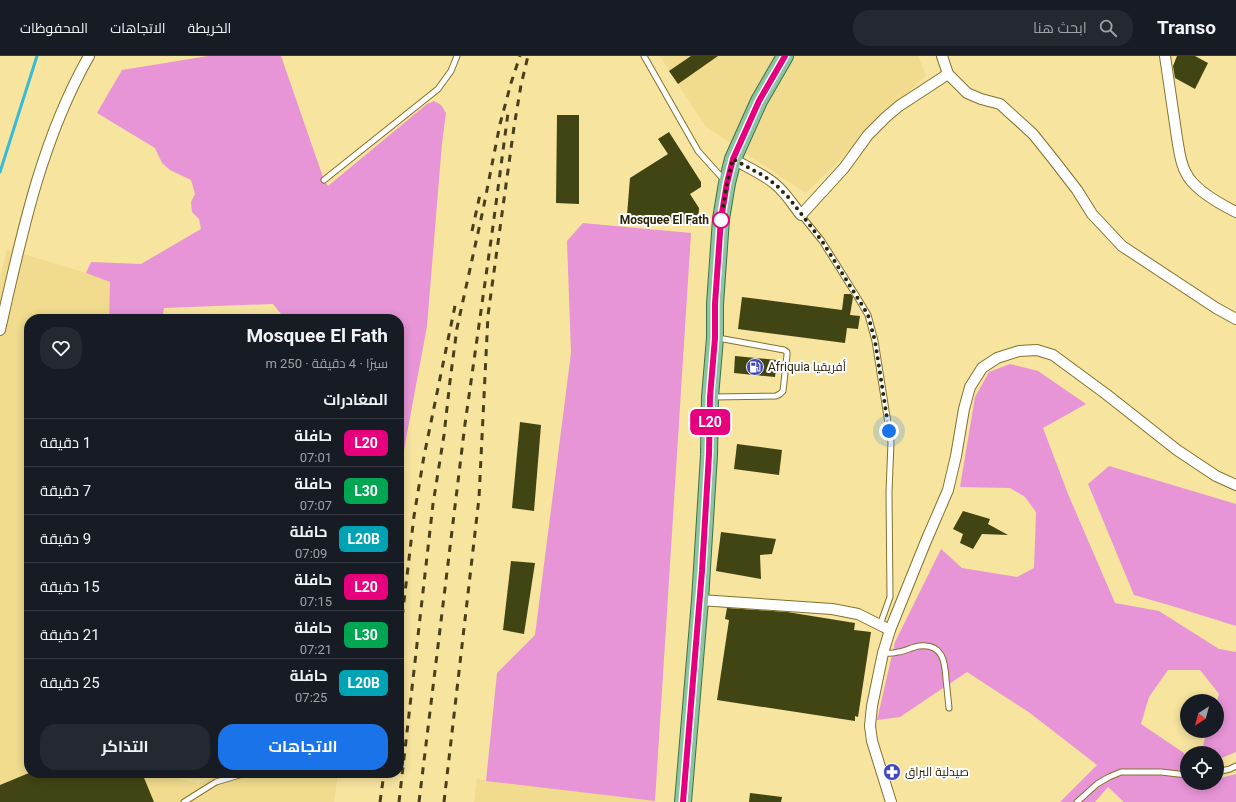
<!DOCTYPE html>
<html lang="ar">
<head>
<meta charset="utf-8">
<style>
  body { margin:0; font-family:Roboto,Cairo,sans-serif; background:#242831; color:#f1f3f6; direction:rtl; height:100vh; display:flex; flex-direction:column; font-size:15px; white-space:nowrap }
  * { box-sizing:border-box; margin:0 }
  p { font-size:13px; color:#9ea1a6 }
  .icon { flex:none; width:22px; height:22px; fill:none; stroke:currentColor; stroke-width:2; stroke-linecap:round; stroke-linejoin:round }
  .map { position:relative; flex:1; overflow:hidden; direction:ltr }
  .drawer { position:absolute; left:24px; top:258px; width:380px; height:464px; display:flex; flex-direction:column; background:#171b24; border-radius:16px; box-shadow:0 2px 10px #0003; direction:rtl }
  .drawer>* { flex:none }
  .badge { padding:0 8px; border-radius:6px; font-size:14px; line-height:26px }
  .needle { width:26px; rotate:216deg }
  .tools { position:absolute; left:1180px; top:638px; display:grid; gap:8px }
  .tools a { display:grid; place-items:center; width:44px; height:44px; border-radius:50%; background:#171b24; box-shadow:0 2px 10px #0003; font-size:20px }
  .you { position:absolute; width:20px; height:20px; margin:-10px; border:3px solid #fff; border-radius:50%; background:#1a73e8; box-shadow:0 0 0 6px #1a73e833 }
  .map>.badge { position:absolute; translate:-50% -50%; box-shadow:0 0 0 2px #fff }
  h2 { padding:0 16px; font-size:15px; line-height:36px }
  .round { display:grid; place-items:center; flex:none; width:42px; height:42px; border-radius:16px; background:#242831 }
  .headline { display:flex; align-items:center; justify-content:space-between; height:68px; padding:0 16px }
  h1 { font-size:19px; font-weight:700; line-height:30px }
  .cta { display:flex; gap:8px; margin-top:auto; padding:8px 16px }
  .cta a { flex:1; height:46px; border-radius:16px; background:#1a73e8; color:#fff; font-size:16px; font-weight:700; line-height:46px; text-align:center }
  .cta a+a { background:#242831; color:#f1f3f6 }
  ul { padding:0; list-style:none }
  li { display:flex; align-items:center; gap:12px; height:48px; padding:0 16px; border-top:1px solid #363941 }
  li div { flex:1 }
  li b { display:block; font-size:15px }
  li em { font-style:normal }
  li .badge { min-width:44px; font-weight:700; text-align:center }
  header { display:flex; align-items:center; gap:24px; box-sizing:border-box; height:56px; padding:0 20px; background:#171b24; border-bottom:1px solid #363941 }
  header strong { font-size:19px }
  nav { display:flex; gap:22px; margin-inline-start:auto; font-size:14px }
  .search { width:280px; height:36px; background:#242831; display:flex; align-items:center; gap:10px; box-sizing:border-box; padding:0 14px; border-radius:16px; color:#9ea1a6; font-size:15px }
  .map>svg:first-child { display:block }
</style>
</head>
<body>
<header>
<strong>Transo</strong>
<div class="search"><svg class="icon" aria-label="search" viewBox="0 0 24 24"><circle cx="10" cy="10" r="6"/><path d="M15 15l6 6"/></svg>ابحث هنا</div>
<nav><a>الخريطة</a><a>الاتجاهات</a><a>المحفوظات</a></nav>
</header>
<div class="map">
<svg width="1236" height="746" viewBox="0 0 1236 746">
  <rect width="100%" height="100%" fill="#f7e49f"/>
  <g fill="#f0db8e">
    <path d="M660,0H918L926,19L806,137L706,71Z"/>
    <path d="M7,193L86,217L110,226L109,263H29V717H151L198,727L223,717H338L334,746H0V223Z"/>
    <path d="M477,723L655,745L657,746H474Z"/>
  </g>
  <g fill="#e795d7">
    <path d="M208,0H281L324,124L328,130L427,48L434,45L441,49L446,57L442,87L427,270L399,421V263H285L273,248L164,252L162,263H109L110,226L86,217L91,206L141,208L201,173L199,163L192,156L191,146L195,138L191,124L170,114L162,107L155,92L97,57L122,14Z"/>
    <path d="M583,167L691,177L655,745L486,725L497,617L535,579L571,297L567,185Z"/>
    <path d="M1010,308L1038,315L1086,348L1043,372L1068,438L1115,547L1159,555L1219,593L1236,596V696L1217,704V697H1210L1203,689L1207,675H1217V645L1219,638L1200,614H1168L1149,641L1141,668L1184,697L1187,704V727H1197L1198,728L1217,727V723L1236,718V746H1124L1108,731L1095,746H1060L1097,709L1030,657L967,616L900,661L877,664L895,586L941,493L962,512L1017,521L1034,512L1036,456L1025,441L1010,432L960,431L975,341L989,316Z"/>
    <path d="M1109,410L1236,448V570L1172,550L1134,539L1088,428Z"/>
  </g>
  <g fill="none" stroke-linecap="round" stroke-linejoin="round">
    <path stroke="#36bcd6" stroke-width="3" d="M0,116L37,0"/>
  </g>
  <g fill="#414513">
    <path d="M691,0H718L678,28L669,15Z"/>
    <path d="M1177,0H1195L1208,7L1195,33L1175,22L1173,10Z"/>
    <path d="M557,59H579V148L556,147Z"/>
    <path d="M669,76L701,126V131L690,138L699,152L698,169L629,163L627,159L630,122L668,98L658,83Z"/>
    <path d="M844,238H851L853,241L850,259L860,260L858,273L847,272L845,287L738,273L742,241L842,254Z"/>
    <path d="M735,300L777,304L775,321L734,317Z"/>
    <path d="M520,366L541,369L534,455L512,452Z"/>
    <path d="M737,388L782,394L779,419L734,413Z"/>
    <path d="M963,455L990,463L988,468L1008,479L982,478L973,493L960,487L963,478L953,473Z"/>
    <path d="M721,476L776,483L772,498L760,499L761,523L716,515Z"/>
    <path d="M511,505L535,507L524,578L503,574Z"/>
    <path d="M727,552L787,556L855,567L854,574L871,576L858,661L855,660V665L717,644L729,564L725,563Z"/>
    <path d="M29,717H142L154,746H0V729Z"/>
    <path d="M750,737L782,741L781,746H749Z"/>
  </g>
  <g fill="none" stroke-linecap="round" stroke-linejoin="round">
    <g stroke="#83712e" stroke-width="7">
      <g id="lane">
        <path d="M644,0L698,95L725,125"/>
        <path d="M324,124L438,33L451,15L457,0"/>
        <path d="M801,159L822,185L856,239L868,259L875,285L891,386L889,436L890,541L880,569"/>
        <path d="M713,341L776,340L780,338L783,335L787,299V296L784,294L718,282"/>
        <path d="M883,597C888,597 893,598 898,596C906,595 912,591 919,590C943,587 945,606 946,623C947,633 948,642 949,652"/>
        <path d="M1217,716L1230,713L1236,710"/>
        <path d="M184,746L216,726L246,717"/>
        <path d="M1077,746L1097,728L1109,721L1121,716H1161L1187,719"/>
      </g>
    </g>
    <g stroke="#83712e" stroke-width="12">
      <g id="street">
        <path d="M942,0L948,18L967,37L981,43L1000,48L1033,78L1053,103L1077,134L1092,158L1122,190L1216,252L1236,263"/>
        <path d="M1165,0C1169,27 1173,54 1177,82C1179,93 1180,107 1186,117C1194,134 1220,148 1236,156"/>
        <path d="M733,103C747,111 763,118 775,128C786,137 793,149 801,159L844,112L868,79L886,61L899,50L948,18"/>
        <path d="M0,274C21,181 41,84 89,0"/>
        <path d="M700,544L832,553L858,558L890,574"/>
        <path d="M891,746L872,685L870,670L872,650L883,597L890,574L926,485L948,434L956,400L964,353L970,331L982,312L997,302L1019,295L1037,294L1053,299L1106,338L1177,394L1216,420L1236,429"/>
      </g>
    </g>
    <g stroke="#3a7345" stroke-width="18">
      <path id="primary" d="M683,746L700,544L709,399L710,341L715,282V248L721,163L727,127L733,103L759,45L785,0"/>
    </g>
    <use href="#lane" stroke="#fff" stroke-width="5"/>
    <use href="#street" stroke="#fff" stroke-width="10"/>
    <use href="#primary" stroke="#8dc5a3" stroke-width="16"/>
    <g stroke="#493f1d" stroke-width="3" stroke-dasharray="7 7" stroke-linecap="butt">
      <path d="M472,175L481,134"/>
      <path d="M399,588L414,460L424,400L456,245"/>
      <path d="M380,746L384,717"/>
      <path d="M399,746L433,448L444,379L450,325L457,272L483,154L500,68L511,27L520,0"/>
      <path d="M419,746L465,368L493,170L508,57"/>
      <path d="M444,746L479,442L488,259L514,71L521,29L528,0"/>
    </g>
  </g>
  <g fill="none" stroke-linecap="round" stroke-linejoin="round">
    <g stroke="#fff" stroke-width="9">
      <path id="line" d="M683,746L702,515L709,398L710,341L715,282V248L721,163L727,127L733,103L759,45L785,0"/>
    </g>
    <use href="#line" stroke="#e6007e" stroke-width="6"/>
    <path stroke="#2c2408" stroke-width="4" stroke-dasharray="0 7.2" d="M721,164L727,127L733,103L764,120L776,129L789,142L822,185L862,249L868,259L875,285L889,375"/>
  </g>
  <defs>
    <g id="fuel-disc" transform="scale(0.9)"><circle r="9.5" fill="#4148bd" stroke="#fff"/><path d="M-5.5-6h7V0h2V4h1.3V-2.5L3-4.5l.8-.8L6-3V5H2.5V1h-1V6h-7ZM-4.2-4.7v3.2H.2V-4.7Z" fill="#fff"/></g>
    <g id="pharmacy-disc" transform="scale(0.9)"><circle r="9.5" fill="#4148bd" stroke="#fff"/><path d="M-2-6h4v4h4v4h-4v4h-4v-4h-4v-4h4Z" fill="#fff"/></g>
  </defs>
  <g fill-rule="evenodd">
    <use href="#fuel-disc" x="755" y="311"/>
    <use href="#pharmacy-disc" x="892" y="716"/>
  </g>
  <circle fill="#fff" stroke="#e6007e" stroke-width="2" cx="721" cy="164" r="8"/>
  <g text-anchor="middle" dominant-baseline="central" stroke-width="4" stroke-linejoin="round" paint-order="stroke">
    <g font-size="12" font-weight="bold" fill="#2c2408" stroke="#fff" text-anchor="end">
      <text x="709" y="164">Mosquee El Fath</text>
    </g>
    <g font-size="12" fill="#2c2408" stroke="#fff" text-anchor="start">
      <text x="768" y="311">Afriquia أفريقيا</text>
      <text x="905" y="716">صيدلية البراق</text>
    </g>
  </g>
</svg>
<div class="tools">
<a><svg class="needle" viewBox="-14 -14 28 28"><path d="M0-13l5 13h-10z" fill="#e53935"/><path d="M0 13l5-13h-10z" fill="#9ea1a6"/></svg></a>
<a><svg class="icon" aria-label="locate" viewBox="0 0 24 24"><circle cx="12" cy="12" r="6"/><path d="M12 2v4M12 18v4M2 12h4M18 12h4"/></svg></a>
</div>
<div class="you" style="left:889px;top:375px"></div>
<b class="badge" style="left:710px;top:366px;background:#e6007e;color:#fff">L20</b>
<section class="drawer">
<div class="headline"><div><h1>Mosquee El Fath</h1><p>سيرًا · 4 دقيقة · 250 m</p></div><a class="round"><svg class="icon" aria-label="heart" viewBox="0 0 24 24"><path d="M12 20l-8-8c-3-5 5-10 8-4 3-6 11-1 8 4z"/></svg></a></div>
<h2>المغادرات</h2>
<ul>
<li><span class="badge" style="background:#e6007e;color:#fff">L20</span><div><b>حافلة</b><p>07:01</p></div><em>1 دقيقة</em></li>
<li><span class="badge" style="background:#00a651;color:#fff">L30</span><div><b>حافلة</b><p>07:07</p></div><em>7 دقيقة</em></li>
<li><span class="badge" style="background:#00a3b4;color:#fff">L20B</span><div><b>حافلة</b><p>07:09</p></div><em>9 دقيقة</em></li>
<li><span class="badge" style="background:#e6007e;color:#fff">L20</span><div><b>حافلة</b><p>07:15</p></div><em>15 دقيقة</em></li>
<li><span class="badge" style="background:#00a651;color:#fff">L30</span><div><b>حافلة</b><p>07:21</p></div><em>21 دقيقة</em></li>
<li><span class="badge" style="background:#00a3b4;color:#fff">L20B</span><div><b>حافلة</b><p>07:25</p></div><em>25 دقيقة</em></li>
</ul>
<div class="cta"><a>الاتجاهات</a><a>التذاكر</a></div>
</section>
</div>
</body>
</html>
